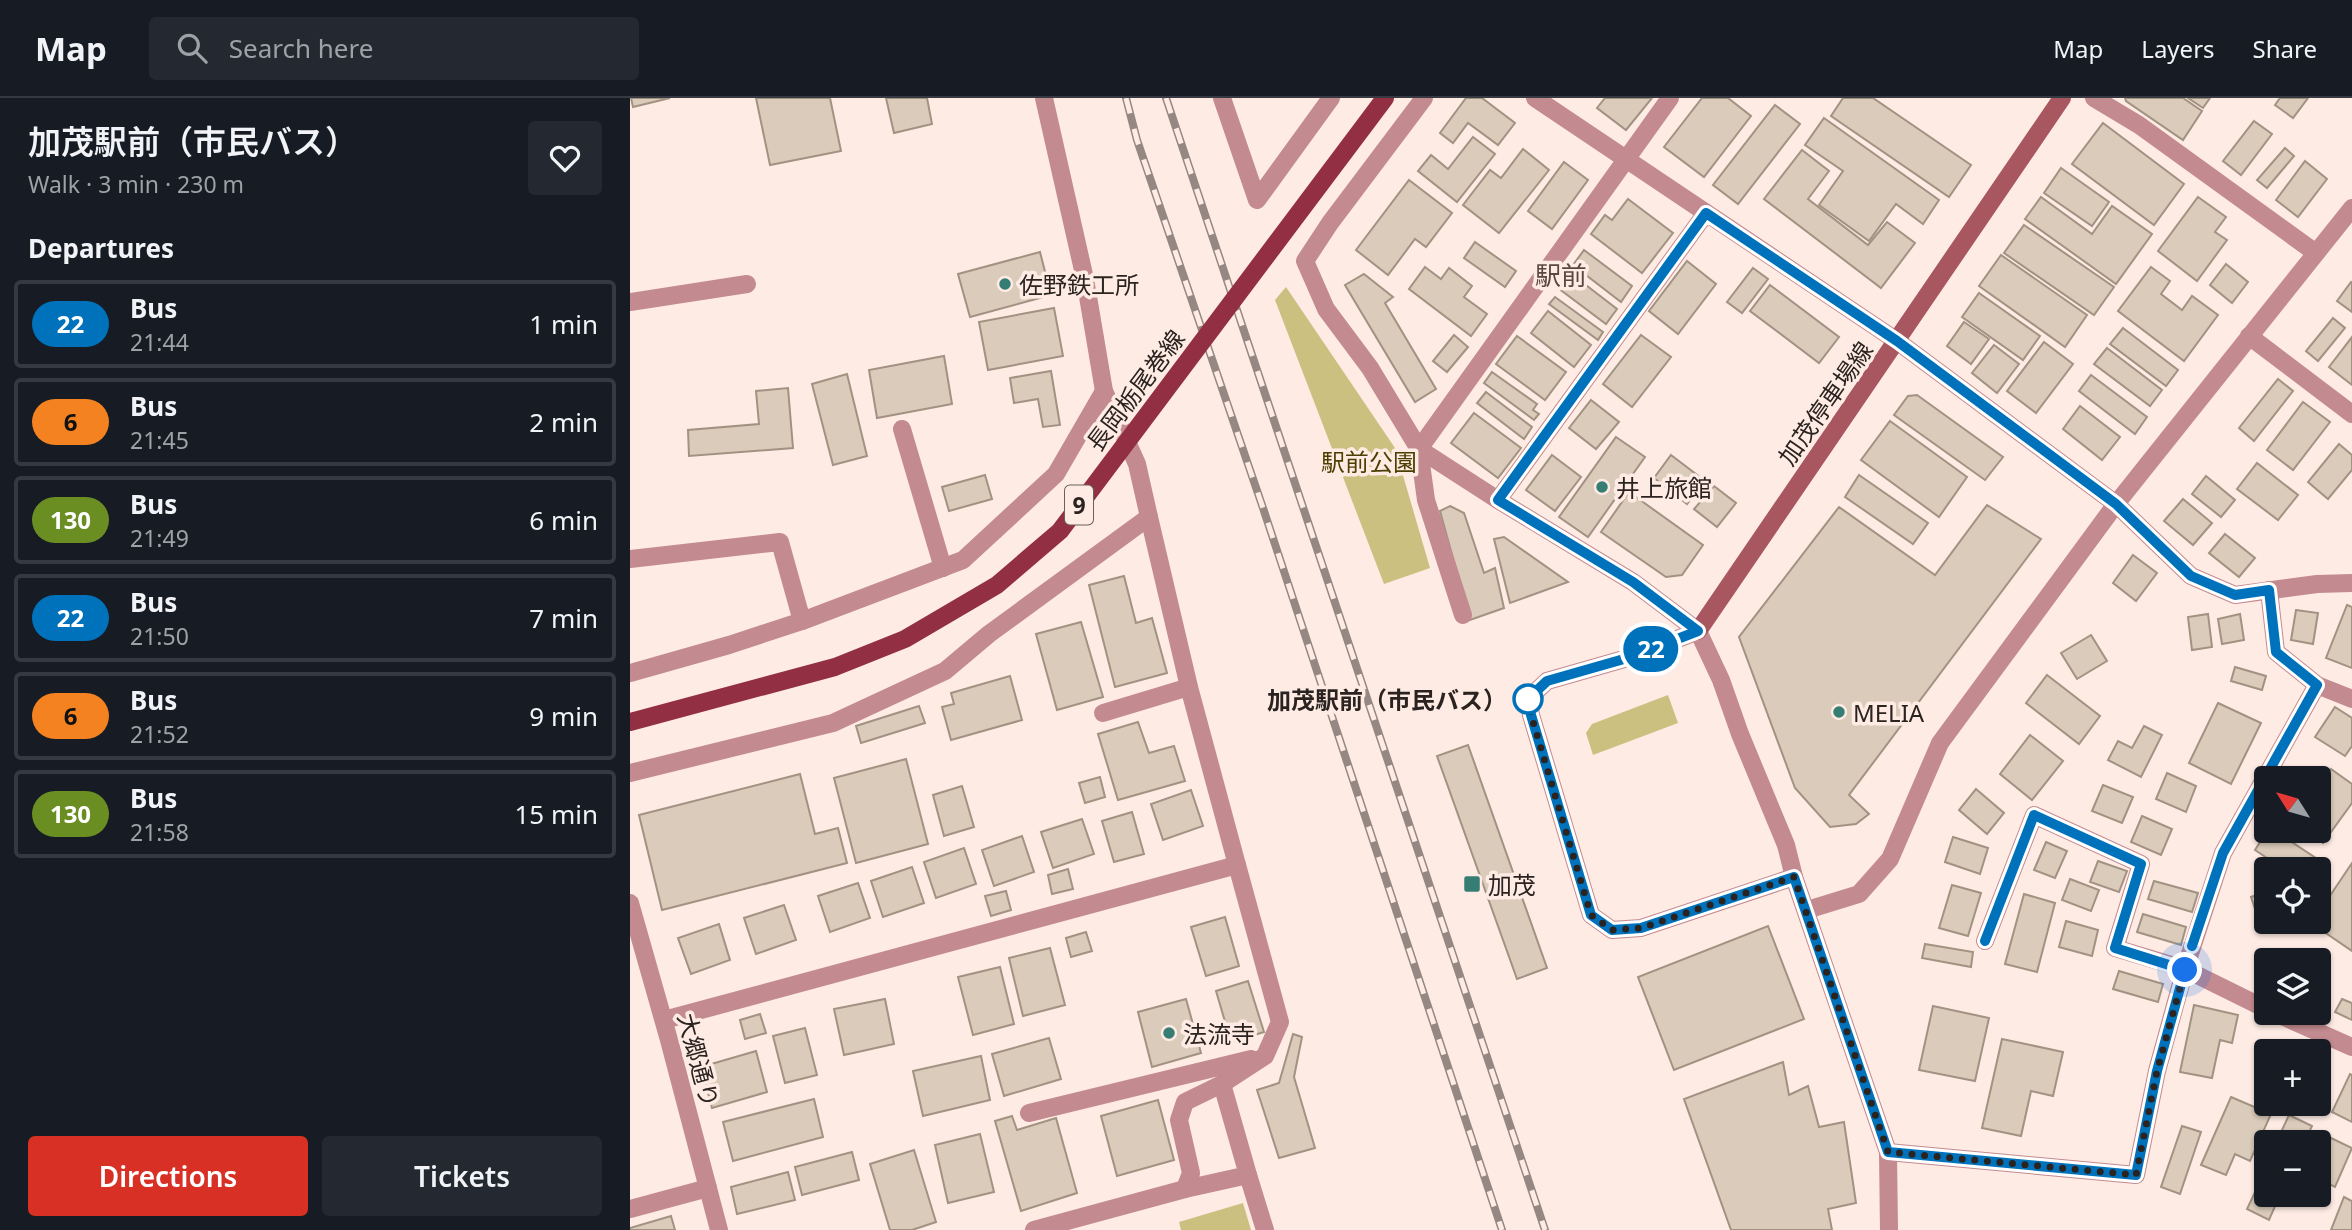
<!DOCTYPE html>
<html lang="en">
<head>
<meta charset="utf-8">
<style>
  body { margin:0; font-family:"Noto Sans","Noto Sans JP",sans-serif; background:#242831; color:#f1f3f6; height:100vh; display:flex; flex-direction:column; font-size:26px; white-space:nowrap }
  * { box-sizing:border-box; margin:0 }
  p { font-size:23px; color:#9ea1a6 }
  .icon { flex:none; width:38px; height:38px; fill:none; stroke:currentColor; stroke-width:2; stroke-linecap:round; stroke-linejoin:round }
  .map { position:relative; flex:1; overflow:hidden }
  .drawer { display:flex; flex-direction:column; background:#171b24; width:630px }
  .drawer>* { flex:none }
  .badge { padding:0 14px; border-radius:23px; font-size:24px; line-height:46px }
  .needle { width:46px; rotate:307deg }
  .controls { position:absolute; left:1624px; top:668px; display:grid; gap:14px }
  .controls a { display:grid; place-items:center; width:77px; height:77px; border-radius:7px; background:#171b24; box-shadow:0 2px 5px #0004; font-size:35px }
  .you { position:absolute; width:35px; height:35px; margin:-18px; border:5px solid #fff; border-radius:50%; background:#1a73e8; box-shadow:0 0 0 10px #1a73e833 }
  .map>.badge { position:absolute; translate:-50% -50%; box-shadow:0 0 0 4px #fff }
  h2 { padding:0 28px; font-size:26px; line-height:63px }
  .round { display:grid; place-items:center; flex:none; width:74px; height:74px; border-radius:7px; background:#242831 }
  .headline { display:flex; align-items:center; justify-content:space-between; height:119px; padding:0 28px }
  h1 { font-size:33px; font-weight:600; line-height:52px }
  .primary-button { display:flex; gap:14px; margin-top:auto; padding:14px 28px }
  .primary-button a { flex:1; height:80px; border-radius:7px; background:#d93025; color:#fff; font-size:28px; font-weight:600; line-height:80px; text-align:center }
  .primary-button a+a { background:#242831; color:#f1f3f6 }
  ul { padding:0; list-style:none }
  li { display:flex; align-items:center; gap:21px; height:88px; margin:0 14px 10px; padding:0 14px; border:4px solid #363941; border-radius:7px }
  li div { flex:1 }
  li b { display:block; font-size:26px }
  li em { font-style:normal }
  li .badge { min-width:77px; font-weight:700; text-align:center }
  header { display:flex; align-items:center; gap:42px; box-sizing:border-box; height:98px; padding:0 35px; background:#171b24; border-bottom:2px solid #363941 }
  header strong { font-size:33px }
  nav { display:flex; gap:38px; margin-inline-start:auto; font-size:24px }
  .search { width:490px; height:63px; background:#242831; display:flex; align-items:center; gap:18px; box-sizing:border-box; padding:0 24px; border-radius:7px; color:#9ea1a6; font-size:26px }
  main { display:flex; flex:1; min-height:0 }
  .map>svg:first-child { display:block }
</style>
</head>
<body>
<header>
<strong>Map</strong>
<div class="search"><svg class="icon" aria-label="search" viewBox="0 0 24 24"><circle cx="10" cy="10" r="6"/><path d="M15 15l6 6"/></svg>Search here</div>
<nav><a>Map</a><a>Layers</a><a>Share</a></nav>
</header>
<main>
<section class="drawer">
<div class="headline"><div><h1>加茂駅前（市民バス）</h1><p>Walk · 3 min · 230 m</p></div><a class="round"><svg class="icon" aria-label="heart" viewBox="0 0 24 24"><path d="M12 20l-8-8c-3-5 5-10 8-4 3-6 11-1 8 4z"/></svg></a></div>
<h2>Departures</h2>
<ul>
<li><span class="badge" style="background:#0072bc;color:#fff">22</span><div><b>Bus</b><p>21:44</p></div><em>1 min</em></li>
<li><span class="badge" style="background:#f58220;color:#111">6</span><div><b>Bus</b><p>21:45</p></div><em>2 min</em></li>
<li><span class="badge" style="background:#6b8e23;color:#fff">130</span><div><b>Bus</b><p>21:49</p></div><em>6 min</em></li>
<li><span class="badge" style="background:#0072bc;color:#fff">22</span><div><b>Bus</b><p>21:50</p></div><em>7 min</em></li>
<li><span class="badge" style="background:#f58220;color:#111">6</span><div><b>Bus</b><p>21:52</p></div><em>9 min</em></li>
<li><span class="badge" style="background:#6b8e23;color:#fff">130</span><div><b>Bus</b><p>21:58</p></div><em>15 min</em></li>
</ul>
<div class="primary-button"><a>Directions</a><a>Tickets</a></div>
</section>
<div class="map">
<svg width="1722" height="1132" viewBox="0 0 1722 1132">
  <rect width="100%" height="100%" fill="#feebe4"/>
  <g fill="#ccc080">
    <path d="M656,189L765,350L800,470L754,486L645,202Z"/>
    <path d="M1038,597L1048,625L963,657L956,635L962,626Z"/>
    <path d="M613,1105L621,1132H551L549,1124Z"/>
  </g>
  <g fill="#dacbba" stroke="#a19282" stroke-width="2">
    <path d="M1,0H40L3,9Z"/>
    <path d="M126,0H200L211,53L140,67Z"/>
    <path d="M256,0H297L302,26L264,35Z"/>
    <path d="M836,0H852L885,25L868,47L838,25L823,45L810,35Z"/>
    <path d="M975,0H1022L996,32L967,10Z"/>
    <path d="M1072,0H1098L1121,18L1074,79L1034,49Z"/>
    <path d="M1213,0H1243L1341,67L1319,99L1201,18Z"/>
    <path d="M1495,0H1553L1572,13L1553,42L1496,3Z"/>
    <path d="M1558,0H1580L1573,10Z"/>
    <path d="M1650,0H1678L1663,20L1645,7Z"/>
    <path d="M1145,7L1170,26L1108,106L1083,87Z"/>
    <path d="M1194,20L1309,102L1293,126L1266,106L1239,143L1189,107L1213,73L1175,47Z"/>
    <path d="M1624,23L1642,36L1611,77L1593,63Z"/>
    <path d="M1473,25L1554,86L1524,127L1442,66Z"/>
    <path d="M843,39L865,56L827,104L788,73L801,57L818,71Z"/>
    <path d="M1655,50L1664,58L1637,90L1627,82Z"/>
    <path d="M893,51L919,72L869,135L833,107L860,72L871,80Z"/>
    <path d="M1172,52L1199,73L1178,101L1238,147L1257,124L1285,145L1251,190L1134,101Z"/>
    <path d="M1675,63L1697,81L1668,119L1646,102Z"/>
    <path d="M934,64L958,82L922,131L898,113Z"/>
    <path d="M1431,70L1479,104L1462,128L1414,95Z"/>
    <path d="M779,82L822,115L796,149L785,141L758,177L726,152Z"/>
    <path d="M1411,99L1462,136L1482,108L1522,136L1486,186L1395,121Z"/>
    <path d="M1568,99L1596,119L1585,134L1597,142L1567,183L1528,153Z"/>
    <path d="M998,101L1043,135L1012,175L961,136L975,117L982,122Z"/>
    <path d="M1394,127L1484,189L1464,217L1374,155Z"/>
    <path d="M845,144L886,173L875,189L834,160Z"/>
    <path d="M954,152L1002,188L991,204L943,167Z"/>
    <path d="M410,154L421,197L340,219L328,176Z"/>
    <path d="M1371,157L1457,217L1435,249L1349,188Z"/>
    <path d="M1057,163L1086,186L1048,236L1019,213Z"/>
    <path d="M1596,166L1618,184L1602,205L1580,187Z"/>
    <path d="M795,169L811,181L819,170L842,188L834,199L857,216L841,238L779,191Z"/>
    <path d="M1521,169L1540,183L1531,196L1552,212L1562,198L1588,217L1554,263L1488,213Z"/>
    <path d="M1123,170L1138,181L1112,215L1097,204Z"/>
    <path d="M939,174L987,211L976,226L928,190Z"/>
    <path d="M734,176L763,199L755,205L806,291L785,304L715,187Z"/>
    <path d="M1721,184L1722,185V214L1707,203Z"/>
    <path d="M1140,187L1209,239L1189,265L1120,213Z"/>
    <path d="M1349,195L1410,238L1393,262L1332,219Z"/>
    <path d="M925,199L973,234L968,242L919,206Z"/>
    <path d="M424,210L433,258L358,272L349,224Z"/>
    <path d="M918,213L961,247L944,269L901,235Z"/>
    <path d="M1703,220L1715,230L1688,263L1676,253Z"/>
    <path d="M1334,224L1359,241L1341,266L1317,248Z"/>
    <path d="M1493,230L1548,272L1536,288L1480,246Z"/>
    <path d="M824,237L838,249L817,274L803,263Z"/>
    <path d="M1011,237L1041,259L1002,309L973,286Z"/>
    <path d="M887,238L936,274L915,302L866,266Z"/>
    <path d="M1722,239V287L1699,269Z"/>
    <path d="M1414,244L1443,266L1406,315L1377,293Z"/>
    <path d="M1364,247L1389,266L1367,295L1342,275Z"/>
    <path d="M1477,250L1532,292L1520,308L1464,266Z"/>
    <path d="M314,258L322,306L247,320L239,272Z"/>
    <path d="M421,273L430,327L413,329L408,301L384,305L380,280Z"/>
    <path d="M862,274L907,306L903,312L909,316L904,322L854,285Z"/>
    <path d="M217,276L237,358L203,367L182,286Z"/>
    <path d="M1461,277L1517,319L1505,336L1449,293Z"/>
    <path d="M1648,281L1663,293L1624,343L1609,330Z"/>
    <path d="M158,290L163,350L59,358L58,332L129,326L126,293Z"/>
    <path d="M856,294L902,329L894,341L847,305Z"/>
    <path d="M1287,297L1373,359L1355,382L1264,317L1278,298Z"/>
    <path d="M961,302L989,324L966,351L939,330Z"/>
    <path d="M1673,304L1700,324L1663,372L1637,352Z"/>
    <path d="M1450,308L1490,339L1472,362L1433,331Z"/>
    <path d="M844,315L891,350L868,380L821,345Z"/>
    <path d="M1260,323L1337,379L1309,419L1231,362Z"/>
    <path d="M986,339L1015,359L958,439L929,419Z"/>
    <path d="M1709,346L1722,357V372L1698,401L1678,384Z"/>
    <path d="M922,357L951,379L925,413L896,392Z"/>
    <path d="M1041,357L1075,383L1057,406L1024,380Z"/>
    <path d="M1627,365L1668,397L1648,422L1607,391Z"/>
    <path d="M355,377L362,401L319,413L312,389Z"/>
    <path d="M1229,377L1298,425L1283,446L1215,399Z"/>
    <path d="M1576,378L1605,402L1591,419L1562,396Z"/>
    <path d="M1084,388L1106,405L1087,429L1064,411Z"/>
    <path d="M999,394L1073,447L1052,477L1036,479L971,434Z"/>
    <path d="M1553,401L1582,425L1563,447L1534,423Z"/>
    <path d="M1357,407L1411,441L1219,697L1239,716L1226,726L1200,729L1165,690L1109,539L1209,409L1305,477Z"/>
    <path d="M820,408L834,415L854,475L865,470L874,510L840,522L810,413Z"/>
    <path d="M1595,436L1625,460L1609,479L1579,455Z"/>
    <path d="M874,439L938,484L880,505L864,441Z"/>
    <path d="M1503,457L1527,475L1506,503L1483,485Z"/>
    <path d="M494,478L506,525L522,520L537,575L485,589L459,487Z"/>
    <path d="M1717,507L1722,509V570L1696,560Z"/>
    <path d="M1666,512L1688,515L1683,546L1661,542Z"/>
    <path d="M1578,516L1582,549L1562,552L1558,519Z"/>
    <path d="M1610,516L1614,542L1592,546L1588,521Z"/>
    <path d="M451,524L473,599L427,612L406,536Z"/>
    <path d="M1461,537L1477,563L1447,581L1431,555Z"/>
    <path d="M1605,569L1636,578L1632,592L1601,583Z"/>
    <path d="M1417,577L1470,618L1449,646L1396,605Z"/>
    <path d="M380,578L392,622L321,642L312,609L324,606L321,595Z"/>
    <path d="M1588,605L1631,625L1601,686L1559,665Z"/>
    <path d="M289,608L295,625L231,645L226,628Z"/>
    <path d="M1705,609L1722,620V648L1715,658L1685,639Z"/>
    <path d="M508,624L519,655L544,648L555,683L488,702L468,636Z"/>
    <path d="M1514,628L1532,637L1511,679L1478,662L1488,643L1502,650Z"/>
    <path d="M1400,637L1433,663L1402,702L1370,676Z"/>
    <path d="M838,647L917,870L887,881L807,658Z"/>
    <path d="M276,661L298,746L226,765L204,680Z"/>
    <path d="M1701,671L1722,686V705L1693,745L1677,733H1689V687Z"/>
    <path d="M1537,675L1566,688L1556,714L1526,701Z"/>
    <path d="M170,676L185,736L208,730L217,765L32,812L9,717Z"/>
    <path d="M470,679L475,699L455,705L449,685Z"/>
    <path d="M1473,687L1503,699L1492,725L1462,713Z"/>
    <path d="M332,688L344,729L314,738L303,697Z"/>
    <path d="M1346,691L1374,715L1357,736L1329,712Z"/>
    <path d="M561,692L573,728L533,742L521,706Z"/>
    <path d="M502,714L514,756L484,764L472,723Z"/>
    <path d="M1512,718L1542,731L1531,757L1501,744Z"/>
    <path d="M452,721L464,756L423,770L411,734Z"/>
    <path d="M1637,733H1645L1695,766L1689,775V772H1655L1625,752Z"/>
    <path d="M392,738L404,774L364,788L352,752Z"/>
    <path d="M1323,739L1358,750L1350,776L1315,764Z"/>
    <path d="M1416,744L1437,753L1425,780L1404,772Z"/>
    <path d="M334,750L346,786L306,800L294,764Z"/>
    <path d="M1468,763L1497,773L1489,794L1460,784Z"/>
    <path d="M1722,765V853L1681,825L1689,824V814Z"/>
    <path d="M282,769L294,805L253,819L241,783Z"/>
    <path d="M438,771L443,791L422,796L418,777Z"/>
    <path d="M1440,781L1469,792L1461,813L1432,802Z"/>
    <path d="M1524,783L1568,795L1562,814L1518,801Z"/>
    <path d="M228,785L240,820L200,834L188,798Z"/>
    <path d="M1322,787L1351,795L1338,838L1309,830Z"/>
    <path d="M376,793L381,812L361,818L355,798Z"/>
    <path d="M1636,794V824H1650L1651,829L1633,835L1621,799Z"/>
    <path d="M1394,796L1425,805L1407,874L1375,866Z"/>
    <path d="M154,807L166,842L126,856L114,820Z"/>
    <path d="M1513,816L1556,829L1551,847L1507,834Z"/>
    <path d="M595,819L609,868L576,878L561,829Z"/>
    <path d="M1436,823L1468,832L1462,858L1429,849Z"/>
    <path d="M89,826L100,862L61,876L48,840Z"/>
    <path d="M1138,828L1174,921L1044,972L1008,879Z"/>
    <path d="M456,834L462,853L441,859L436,840Z"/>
    <path d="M1295,846L1343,854L1341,869L1292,860Z"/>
    <path d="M420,850L435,907L393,918L379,860Z"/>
    <path d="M370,869L384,926L343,937L328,879Z"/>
    <path d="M1489,873L1533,886L1528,904L1483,891Z"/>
    <path d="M618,883L634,934L601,944L586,893Z"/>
    <path d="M255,901L264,946L214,957L204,911Z"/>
    <path d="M556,901L571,955L522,969L508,914Z"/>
    <path d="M1712,901L1722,905V922L1705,914Z"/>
    <path d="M1564,907L1608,917L1602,945L1590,942L1582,980L1550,974Z"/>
    <path d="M1303,908L1359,920L1345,983L1289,972Z"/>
    <path d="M130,916L136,935L115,941L110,922Z"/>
    <path d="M175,930L187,977L155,985L143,938Z"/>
    <path d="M663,936L672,939L664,979L685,1050L649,1060L627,992L649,985Z"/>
    <path d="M419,940L431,981L374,998L362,956Z"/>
    <path d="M1372,941L1433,954L1423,998L1401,993L1391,1038L1352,1030Z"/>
    <path d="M1643,945L1665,954H1639Z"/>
    <path d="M126,953L137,994L82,1010L71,969Z"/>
    <path d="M351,958L360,1002L293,1018L283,973Z"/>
    <path d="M1153,964L1159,997L1178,988L1189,1029L1214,1024L1226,1105L1198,1111L1202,1132H1101L1054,1001Z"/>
    <path d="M1720,976L1722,977V1024L1702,1014Z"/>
    <path d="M1601,999L1641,1016L1620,1063L1605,1056L1596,1077L1571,1067Z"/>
    <path d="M184,1001L193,1039L103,1063L93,1024Z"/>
    <path d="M528,1002L544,1062L487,1078L471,1018Z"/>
    <path d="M1659,1017L1682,1028L1674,1045H1646Z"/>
    <path d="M382,1018L387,1032L426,1020L447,1095L391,1113L365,1023Z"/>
    <path d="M1552,1028L1571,1034L1550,1096L1531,1089Z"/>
    <path d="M350,1036L364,1094L318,1105L305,1047Z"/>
    <path d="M1701,1040L1722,1050L1705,1089L1689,1081V1065Z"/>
    <path d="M284,1052L306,1124L282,1132H260L240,1066Z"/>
    <path d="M222,1054L229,1082L172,1097L165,1069Z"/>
    <path d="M1635,1073L1636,1097H1650L1639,1122L1617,1111Z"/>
    <path d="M158,1074L165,1102L107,1116L101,1089Z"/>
    <path d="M1714,1099L1722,1103V1132H1701Z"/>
    <path d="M41,1118L45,1132H0V1130Z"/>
  </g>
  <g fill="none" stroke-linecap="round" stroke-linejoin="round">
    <g stroke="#c38a8f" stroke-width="18">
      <path d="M1068,533L1001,559L917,583L898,601L901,617L961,817L982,832L1011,830L1164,779"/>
      <path d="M473,615L559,589"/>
    </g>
    <g stroke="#c38a8f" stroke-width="18">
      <path d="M592,0L627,102L701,0"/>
      <path d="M794,0L700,125L675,163L696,211L740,270L789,351L796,402L833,517"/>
      <path d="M905,0L1267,243L1486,406L1561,478L1605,497L1687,486L1722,485"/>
      <path d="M0,204L117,186"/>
      <path d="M1619,238L1722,316"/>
      <path d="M272,331L313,470"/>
      <path d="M789,351L1040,0"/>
      <path d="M789,351L868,402L1003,484L1068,533"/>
      <path d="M868,402L1076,115"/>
      <path d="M519,419L559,589L607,767"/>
      <path d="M0,461L150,444L172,523"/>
      <path d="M1639,492L1646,554L1687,587L1722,601"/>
      <path d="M0,575L99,547L172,523L333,462L426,376L474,293"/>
      <path d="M0,675L203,625L315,573L359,536L519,419L507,366L474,293L455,181L414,0"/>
      <path d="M1355,843L1404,717L1511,766L1485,850L1555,871L1636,911"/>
      <path d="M1645,915L1722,949"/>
      <path d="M34,922L607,767L650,924L635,958L592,986"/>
      <path d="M592,986L618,1077L555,1091L561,1075L549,1022L555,1004Z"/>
      <path d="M399,1015L621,961"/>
      <path d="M1258,1054L1506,1077L1527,973L1555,871L1593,755L1687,587"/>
      <path d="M618,1077L635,1132"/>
      <path d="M0,1111L78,1090"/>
    </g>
    <g stroke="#c38a8f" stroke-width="18">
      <path d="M1464,0L1509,27L1686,155"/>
      <path d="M1068,533L1091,582L1110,636L1156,747L1164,779L1258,1054L1259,1132"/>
      <path d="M0,805L39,942L89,1132"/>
      <path d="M1177,812L1229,796L1260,761L1310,645L1486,406L1722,110"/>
      <path d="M404,1132L555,1091"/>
    </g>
    <path stroke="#a85761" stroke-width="18" d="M1068,533L1432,0"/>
    <g stroke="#958883" stroke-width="8">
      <g id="rail">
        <path d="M496,0L507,42L633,410L872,1132"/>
        <path d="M536,0L915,1132"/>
      </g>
    </g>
    <use href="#rail" stroke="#feebe4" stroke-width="5" stroke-dasharray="16" stroke-linecap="butt"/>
    <path stroke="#922f42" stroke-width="18" d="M0,624L205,569L275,541L367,487L430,433L755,0"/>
  </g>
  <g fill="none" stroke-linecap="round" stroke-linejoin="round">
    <g stroke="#fff" stroke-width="16">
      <path id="line" d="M1355,843L1404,717L1511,766L1485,850L1555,872L1527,973L1506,1077L1258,1054L1164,779L1011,830L982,832L961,817L901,617L898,601L917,583L1001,559L1068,533L1003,484L868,402L1076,115L1267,243L1486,406L1561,478L1605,497L1639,492L1646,554L1687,587L1593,755L1562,848"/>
    </g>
    <use href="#line" stroke="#0072bc" stroke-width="10"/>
    <path stroke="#2b2320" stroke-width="7" stroke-dasharray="0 12.6" d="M898,601L901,617L961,817L982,832L1011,830L1164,779L1258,1054L1506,1077L1527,973L1555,872"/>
  </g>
  <g fill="#367d74" stroke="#feebe4" stroke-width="2.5">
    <circle cx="375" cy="186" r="7"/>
    <circle cx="972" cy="389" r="7"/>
    <circle cx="1209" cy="614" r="7"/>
    <rect x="833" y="777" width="18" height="18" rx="3.5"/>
    <circle cx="539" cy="935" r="7"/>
  </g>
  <circle fill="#fff" stroke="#0072bc" stroke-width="3.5" cx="898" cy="601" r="14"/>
  <g text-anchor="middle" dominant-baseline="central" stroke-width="7" stroke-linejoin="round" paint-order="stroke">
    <rect fill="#feebe4" stroke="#6a5f5b" stroke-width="2" x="435" y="387.5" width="28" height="39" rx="5"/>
    <g font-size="23" font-weight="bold" fill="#2b2320">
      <text x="449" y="407">9</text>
    </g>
    <g font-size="24" fill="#2b2320" stroke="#feebe4" text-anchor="start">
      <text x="389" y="186">佐野鉄工所</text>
      <text x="986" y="389">井上旅館</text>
      <text x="1223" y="614">MELIA</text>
      <text x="858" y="786">加茂</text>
      <text x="553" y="935">法流寺</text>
    </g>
    <g font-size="24" fill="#2b2320" stroke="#feebe4">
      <text transform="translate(505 292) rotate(-53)">長岡栃尾巻線</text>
      <text transform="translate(1195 305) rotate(-55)">加茂停車場線</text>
      <text transform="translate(69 962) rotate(75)">大郷通り</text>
    </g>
    <g font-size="24" fill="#4b4001" stroke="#feebe4">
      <text x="739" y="363">駅前公園</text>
    </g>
    <g font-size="24" font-weight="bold" fill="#2b2320" stroke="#feebe4" text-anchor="end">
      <text x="877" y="601">加茂駅前（市民バス）</text>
    </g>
    <g font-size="26" fill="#5a4740" stroke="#feebe4">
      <text x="931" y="177">駅前</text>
    </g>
  </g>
</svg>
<div class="controls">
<a><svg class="needle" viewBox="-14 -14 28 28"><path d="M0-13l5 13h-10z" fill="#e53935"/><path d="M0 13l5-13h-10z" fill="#9ea1a6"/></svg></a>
<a><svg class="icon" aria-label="locate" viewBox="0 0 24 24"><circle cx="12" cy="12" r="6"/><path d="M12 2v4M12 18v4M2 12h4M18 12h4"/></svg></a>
<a><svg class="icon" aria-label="layers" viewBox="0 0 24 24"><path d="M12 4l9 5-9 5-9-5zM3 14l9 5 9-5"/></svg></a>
<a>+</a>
<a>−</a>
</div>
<div class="you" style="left:1555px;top:872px"></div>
<b class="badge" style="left:1021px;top:551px;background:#0072bc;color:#fff">22</b>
</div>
</main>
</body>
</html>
